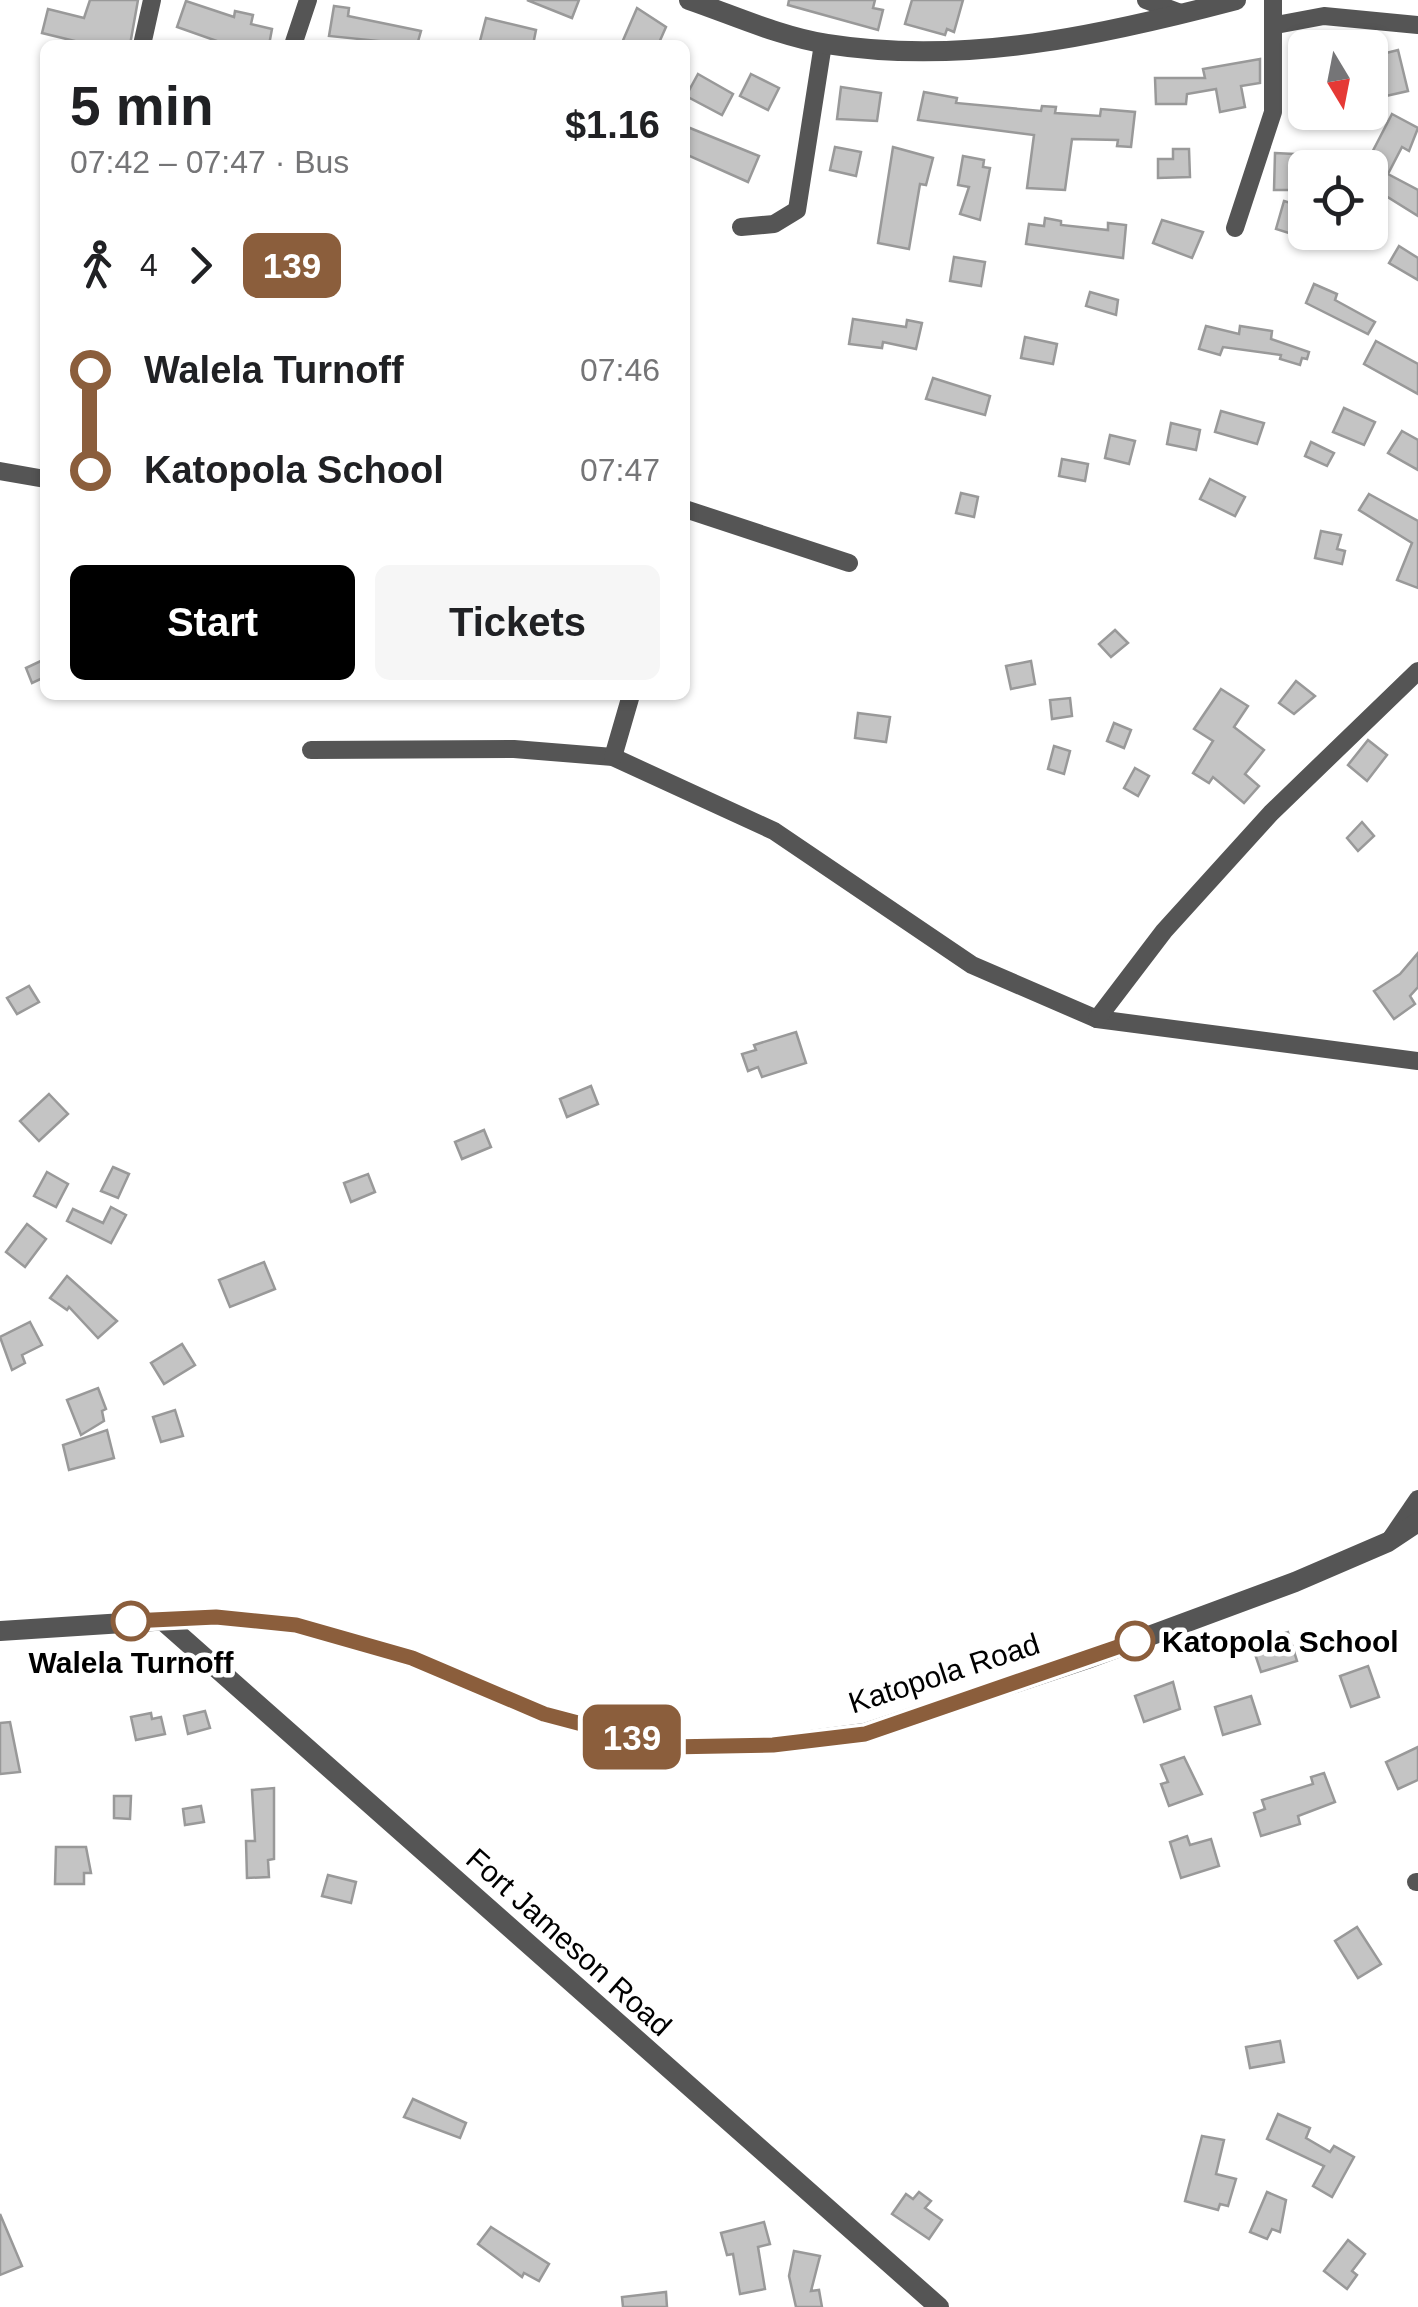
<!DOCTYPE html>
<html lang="en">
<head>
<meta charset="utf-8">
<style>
  body { margin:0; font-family:Arial,sans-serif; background:#f6f6f6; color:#202124; height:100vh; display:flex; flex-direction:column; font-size:38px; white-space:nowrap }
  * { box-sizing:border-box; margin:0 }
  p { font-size:32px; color:#757577 }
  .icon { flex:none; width:55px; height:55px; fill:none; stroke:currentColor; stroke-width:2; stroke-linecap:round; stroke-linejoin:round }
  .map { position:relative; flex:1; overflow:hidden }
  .drawer { position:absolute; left:40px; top:40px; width:650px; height:660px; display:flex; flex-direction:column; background:#fff; border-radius:15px; box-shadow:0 2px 8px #0004 }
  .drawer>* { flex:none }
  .badge { padding:0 20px; border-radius:15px; font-size:35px; line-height:65px }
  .needle { width:65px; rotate:170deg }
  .fabs { position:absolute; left:1288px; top:30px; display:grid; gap:20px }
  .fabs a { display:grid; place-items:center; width:100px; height:100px; border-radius:15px; background:#fff; box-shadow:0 2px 8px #0004; font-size:50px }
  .map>.badge { position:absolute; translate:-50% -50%; box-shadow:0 0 0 5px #fff }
  .legs { display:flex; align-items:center; gap:15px; height:110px; padding:0 30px; font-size:32px }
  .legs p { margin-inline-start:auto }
  .summary { display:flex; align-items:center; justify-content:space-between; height:170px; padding:0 30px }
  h1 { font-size:55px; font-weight:700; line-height:75px }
  .primary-button { display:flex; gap:20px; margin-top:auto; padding:20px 30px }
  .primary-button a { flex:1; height:115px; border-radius:15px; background:#000; color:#fff; font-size:40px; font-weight:700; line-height:115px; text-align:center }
  .primary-button a+a { background:#f6f6f6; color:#202124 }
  ul { padding:0 30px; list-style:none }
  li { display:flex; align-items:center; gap:35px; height:100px; font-size:38px }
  li i { display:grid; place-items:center; width:15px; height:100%; margin:0 12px; background:currentColor }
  li i::after { content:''; width:25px; height:25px; margin:-12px; border:8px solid; border-radius:50%; background:#fff }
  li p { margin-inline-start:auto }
  li:first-child i { background:linear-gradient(#0000 50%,currentColor 0) }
  li:last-child i { background:linear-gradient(currentColor 50%,#0000 0) }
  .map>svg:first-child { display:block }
</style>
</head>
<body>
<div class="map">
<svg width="1418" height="2307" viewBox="0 0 1418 2307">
  <rect width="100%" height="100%" fill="#fff"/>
  <g fill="#c4c4c4" stroke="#999" stroke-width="2.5">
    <path d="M90,0H138L130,45H91L42,33L48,9L84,18Z"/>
    <path d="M527,0H579L572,18Z"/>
    <path d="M789,0H875L873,8L883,10L878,30L788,5Z"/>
    <path d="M912,0H963L954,32L947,29L945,35L905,24Z"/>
    <path d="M186,1L234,17L235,11L253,15L251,24L272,29L269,45H228L177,27Z"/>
    <path d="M334,6L349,8L348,16L421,31L417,45L329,36Z"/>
    <path d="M637,8L666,27L658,45H621Z"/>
    <path d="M486,18L536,30L533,45H479Z"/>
    <path d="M1398,50L1408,91L1386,96L1381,77L1370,78V57Z"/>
    <path d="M1260,59V83L1241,86L1245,107L1220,112L1216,89L1187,94L1186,104H1156L1155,78H1205L1203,69Z"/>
    <path d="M698,74L733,94L722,115L686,96Z"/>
    <path d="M751,74L779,88L768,110L740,96Z"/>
    <path d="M841,87L881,93L877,121L837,119Z"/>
    <path d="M924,92L957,98L956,103L1041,111L1042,106L1056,107L1055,113L1100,116L1101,109L1135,112L1131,147L1117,146L1118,140L1072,139L1065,190L1027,188L1034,135L918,120Z"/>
    <path d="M1392,114L1418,128L1409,151L1402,147L1388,174L1418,190V216L1370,186V168H1364Z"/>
    <path d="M685,126L759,156L748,182L685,154Z"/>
    <path d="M835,147L861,152L856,176L830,170Z"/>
    <path d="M893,147L933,158L926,185L920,184L909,249L878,243Z"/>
    <path d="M1173,149H1189L1190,177L1158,178V159H1173Z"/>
    <path d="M1275,153L1294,154L1293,190H1274Z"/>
    <path d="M963,156L984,160L983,167L990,168L980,220L960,214L969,187L958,185Z"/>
    <path d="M1284,201L1304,207L1295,235L1276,229Z"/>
    <path d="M1045,218L1061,221V225L1108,230V223L1126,225L1123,258L1026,244L1029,224L1044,226Z"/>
    <path d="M1162,220L1203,232L1192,258L1153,243Z"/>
    <path d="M1399,246L1418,258V280L1389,263Z"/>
    <path d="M954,257L985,262L981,286L950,281Z"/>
    <path d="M1314,284L1337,294L1335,300L1375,322L1368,334L1306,303Z"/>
    <path d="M1090,292L1118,300L1116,315L1086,306Z"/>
    <path d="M853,319L906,327L907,320L922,323L916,349L883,342L882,348L849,344Z"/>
    <path d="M1206,326L1239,334L1240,326L1272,331L1271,339L1309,352L1307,359L1302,358L1300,365L1280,359L1281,355L1223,347L1220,355L1199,349Z"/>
    <path d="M1025,337L1057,344L1053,364L1021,358Z"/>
    <path d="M1376,341L1418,364V394L1364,364Z"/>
    <path d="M933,378L990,396L985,415L926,399Z"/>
    <path d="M1344,408L1375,422L1364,445L1333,432Z"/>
    <path d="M1221,411L1264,423L1257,444L1215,432Z"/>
    <path d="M1171,423L1200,430L1196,450L1167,444Z"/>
    <path d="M1402,431L1418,440V470L1388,453Z"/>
    <path d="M1110,435L1135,441L1129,464L1105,458Z"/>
    <path d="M1311,442L1334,453L1327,466L1305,456Z"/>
    <path d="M1062,459L1088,464L1085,481L1059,476Z"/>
    <path d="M1210,479L1245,497L1235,516L1200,499Z"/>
    <path d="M961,493L978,497L974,517L956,513Z"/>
    <path d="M1369,494L1418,521V588L1397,580L1412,543L1359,510Z"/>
    <path d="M1321,531L1341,535L1337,549L1345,551L1342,564L1315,558Z"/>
    <path d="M1115,630L1128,643L1111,657L1099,644Z"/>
    <path d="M45,659V677L32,683L26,668Z"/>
    <path d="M1031,661L1035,684L1011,689L1006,666Z"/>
    <path d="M1296,681L1315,696L1294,714L1279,703Z"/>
    <path d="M1221,689L1248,706L1234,727L1264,750L1245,774L1259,786L1244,803L1213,777L1209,783L1193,773L1213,741L1194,729Z"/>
    <path d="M1070,698L1072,716L1052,719L1050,700Z"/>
    <path d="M858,713L890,717L886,742L855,738Z"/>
    <path d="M1114,723L1131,730L1124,748L1107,741Z"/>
    <path d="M1368,740L1387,755L1367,781L1348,765Z"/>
    <path d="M1054,746L1070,751L1064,774L1048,769Z"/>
    <path d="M1135,768L1149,776L1138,796L1124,788Z"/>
    <path d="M1362,822L1374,836L1358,851L1347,838Z"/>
    <path d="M1418,953V987L1410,996L1415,1004L1394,1019L1374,991L1400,974Z"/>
    <path d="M29,986L39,1002L17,1014L7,998Z"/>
    <path d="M796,1032L806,1063L762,1077L758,1067L748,1071L742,1054L756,1050L754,1045Z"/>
    <path d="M591,1086L598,1104L567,1117L560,1099Z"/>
    <path d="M49,1094L68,1114L39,1141L20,1121Z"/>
    <path d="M484,1130L491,1147L462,1159L455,1142Z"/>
    <path d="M113,1167L129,1174L118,1198L101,1191Z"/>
    <path d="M47,1172L68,1184L56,1207L34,1196Z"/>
    <path d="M368,1174L375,1192L351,1202L344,1183Z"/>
    <path d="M111,1207L126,1215L111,1243L67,1221L73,1209L103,1223Z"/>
    <path d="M27,1224L46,1239L25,1267L6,1252Z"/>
    <path d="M264,1262L275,1289L230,1307L219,1280Z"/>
    <path d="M67,1276L117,1321L98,1338L69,1307L67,1310L50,1298Z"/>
    <path d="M30,1322L42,1345L22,1355L25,1363L12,1370L0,1337Z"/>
    <path d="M182,1344L195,1365L164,1384L151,1363Z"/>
    <path d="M98,1388L106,1409L102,1411L104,1421L81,1435L67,1400Z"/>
    <path d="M175,1410L183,1436L161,1442L153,1417Z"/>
    <path d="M107,1430L114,1458L69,1470L63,1445Z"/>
    <path d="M1288,1632L1297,1661L1261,1672L1254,1651L1274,1645L1272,1637Z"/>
    <path d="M1368,1666L1379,1697L1351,1707L1340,1676Z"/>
    <path d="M1173,1682L1180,1709L1144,1722L1135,1696Z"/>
    <path d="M1251,1696L1260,1724L1223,1735L1215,1707Z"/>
    <path d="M205,1711L210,1728L188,1734L184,1716Z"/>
    <path d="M151,1713L152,1719L161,1717L165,1734L136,1740L131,1717Z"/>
    <path d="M10,1722L20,1772L0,1774V1723Z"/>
    <path d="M1418,1747V1780L1398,1789L1386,1762Z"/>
    <path d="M1184,1757L1202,1794L1169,1806L1161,1784L1168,1782L1161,1765Z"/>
    <path d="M1324,1773L1335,1802L1298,1816L1300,1824L1261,1836L1254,1813L1265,1809L1262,1800L1313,1784L1311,1777Z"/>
    <path d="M274,1788V1859L268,1860L269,1877L247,1878L246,1841H255L252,1790Z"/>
    <path d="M114,1796H131L130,1819L114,1818Z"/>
    <path d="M201,1806L204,1822L185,1825L183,1809Z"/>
    <path d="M1187,1836L1190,1845L1211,1839L1219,1866L1181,1878L1170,1842Z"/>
    <path d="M56,1847H86L91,1873H84V1884H55Z"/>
    <path d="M328,1875L356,1882L351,1903L322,1896Z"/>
    <path d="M1357,1927L1381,1964L1358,1978L1335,1941Z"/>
    <path d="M1280,2041L1284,2062L1250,2068L1246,2047Z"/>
    <path d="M413,2099L466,2123L460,2138L404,2117Z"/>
    <path d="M1278,2114L1310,2128L1306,2138L1330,2152L1334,2146L1354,2157L1332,2197L1313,2186L1324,2166L1267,2139Z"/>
    <path d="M1202,2136L1224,2140L1216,2174L1236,2179L1228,2206L1220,2204L1218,2210L1185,2201Z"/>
    <path d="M919,2192L931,2201L925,2208L942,2220L929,2239L892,2214L906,2194L913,2199Z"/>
    <path d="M1267,2192L1286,2200L1280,2232L1272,2229L1267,2239L1250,2232Z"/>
    <path d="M0,2214L22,2266L0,2275Z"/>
    <path d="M764,2222L770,2244L758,2247L765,2289L740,2294L733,2254L727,2255L721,2233Z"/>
    <path d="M491,2227L549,2264L539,2281L524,2273L522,2277L478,2244Z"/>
    <path d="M1348,2240L1365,2254L1352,2271L1357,2275L1347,2289L1324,2271Z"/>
    <path d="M794,2251L820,2256L811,2291L819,2290L822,2307H796L789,2276Z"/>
    <path d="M666,2292L667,2307H623L622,2297Z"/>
  </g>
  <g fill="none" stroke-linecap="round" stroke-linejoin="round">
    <g stroke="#555" stroke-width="18">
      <path d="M1146,0L1183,14"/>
      <path d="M1276,25L1324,16L1418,25"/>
      <path d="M142,45L152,0"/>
      <path d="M293,45L308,0"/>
      <path d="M741,227L774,224L797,210L823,44"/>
      <path d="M1235,228L1273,112V0"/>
      <path d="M0,471L45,479"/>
      <path d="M685,509L849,563"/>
      <path d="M311,750L514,749L613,757L774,831L972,965L1097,1019L1418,1061"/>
      <path d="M613,757L631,695"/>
      <path d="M1097,1019L1164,931L1271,813L1418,671"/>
      <path d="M1390,1540L1418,1499"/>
      <path d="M1416,1882H1418"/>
    </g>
    <g stroke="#555" stroke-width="20">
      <path d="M689,0C733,15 781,37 827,44C965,66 1103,35 1236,0"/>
      <path d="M161,1619L939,2307"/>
      <path d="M0,1631L216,1617L296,1625L412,1658L544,1714L669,1747L773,1745L865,1733L1087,1659L1295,1582L1388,1542L1418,1522"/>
    </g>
  </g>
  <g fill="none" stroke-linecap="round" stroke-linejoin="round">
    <g stroke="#fff" stroke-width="22">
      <path id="line-1" d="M131,1621L216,1617L296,1625L412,1658L544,1714L669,1747L773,1745L865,1734L1135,1641"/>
    </g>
    <use href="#line-1" stroke="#8b5e3c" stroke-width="15"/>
  </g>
  <g fill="#fff" stroke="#8b5e3c" stroke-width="5">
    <circle cx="131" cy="1621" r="18"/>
    <circle cx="1135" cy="1641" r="18"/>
  </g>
  <g text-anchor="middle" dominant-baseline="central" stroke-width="9" stroke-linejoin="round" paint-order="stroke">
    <g font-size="30" font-weight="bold" fill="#000" stroke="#fff" text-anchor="start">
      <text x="1162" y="1641">Katopola School</text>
      <text x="131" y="1662" text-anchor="middle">Walela Turnoff</text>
    </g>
    <g font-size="30" fill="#000" stroke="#fff">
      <text transform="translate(944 1673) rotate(-18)">Katopola Road</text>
      <text transform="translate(569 1942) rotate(42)">Fort Jameson Road</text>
    </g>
  </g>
</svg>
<div class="fabs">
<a><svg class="needle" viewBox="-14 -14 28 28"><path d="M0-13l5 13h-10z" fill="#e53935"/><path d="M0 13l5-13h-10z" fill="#757577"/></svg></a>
<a><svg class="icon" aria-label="locate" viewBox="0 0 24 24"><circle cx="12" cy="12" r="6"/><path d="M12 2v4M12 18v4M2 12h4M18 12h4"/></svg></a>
</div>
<b class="badge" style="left:632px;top:1737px;background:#8b5e3c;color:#fff">139</b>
<section class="drawer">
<div class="summary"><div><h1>5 min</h1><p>07:42 – 07:47 · Bus</p></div><b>$1.16</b></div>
<div class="legs"><svg class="icon" aria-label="walk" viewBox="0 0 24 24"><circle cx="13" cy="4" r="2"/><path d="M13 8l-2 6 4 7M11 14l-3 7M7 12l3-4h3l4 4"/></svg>4<svg class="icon" aria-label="forward" viewBox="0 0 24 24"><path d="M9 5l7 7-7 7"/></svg><b class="badge" style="background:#8b5e3c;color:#fff">139</b></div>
<ul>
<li><i style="color:#8b5e3c"></i><b>Walela Turnoff</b><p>07:46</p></li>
<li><i style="color:#8b5e3c"></i><b>Katopola School</b><p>07:47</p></li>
</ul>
<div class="primary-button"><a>Start</a><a>Tickets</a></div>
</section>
</div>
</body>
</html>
